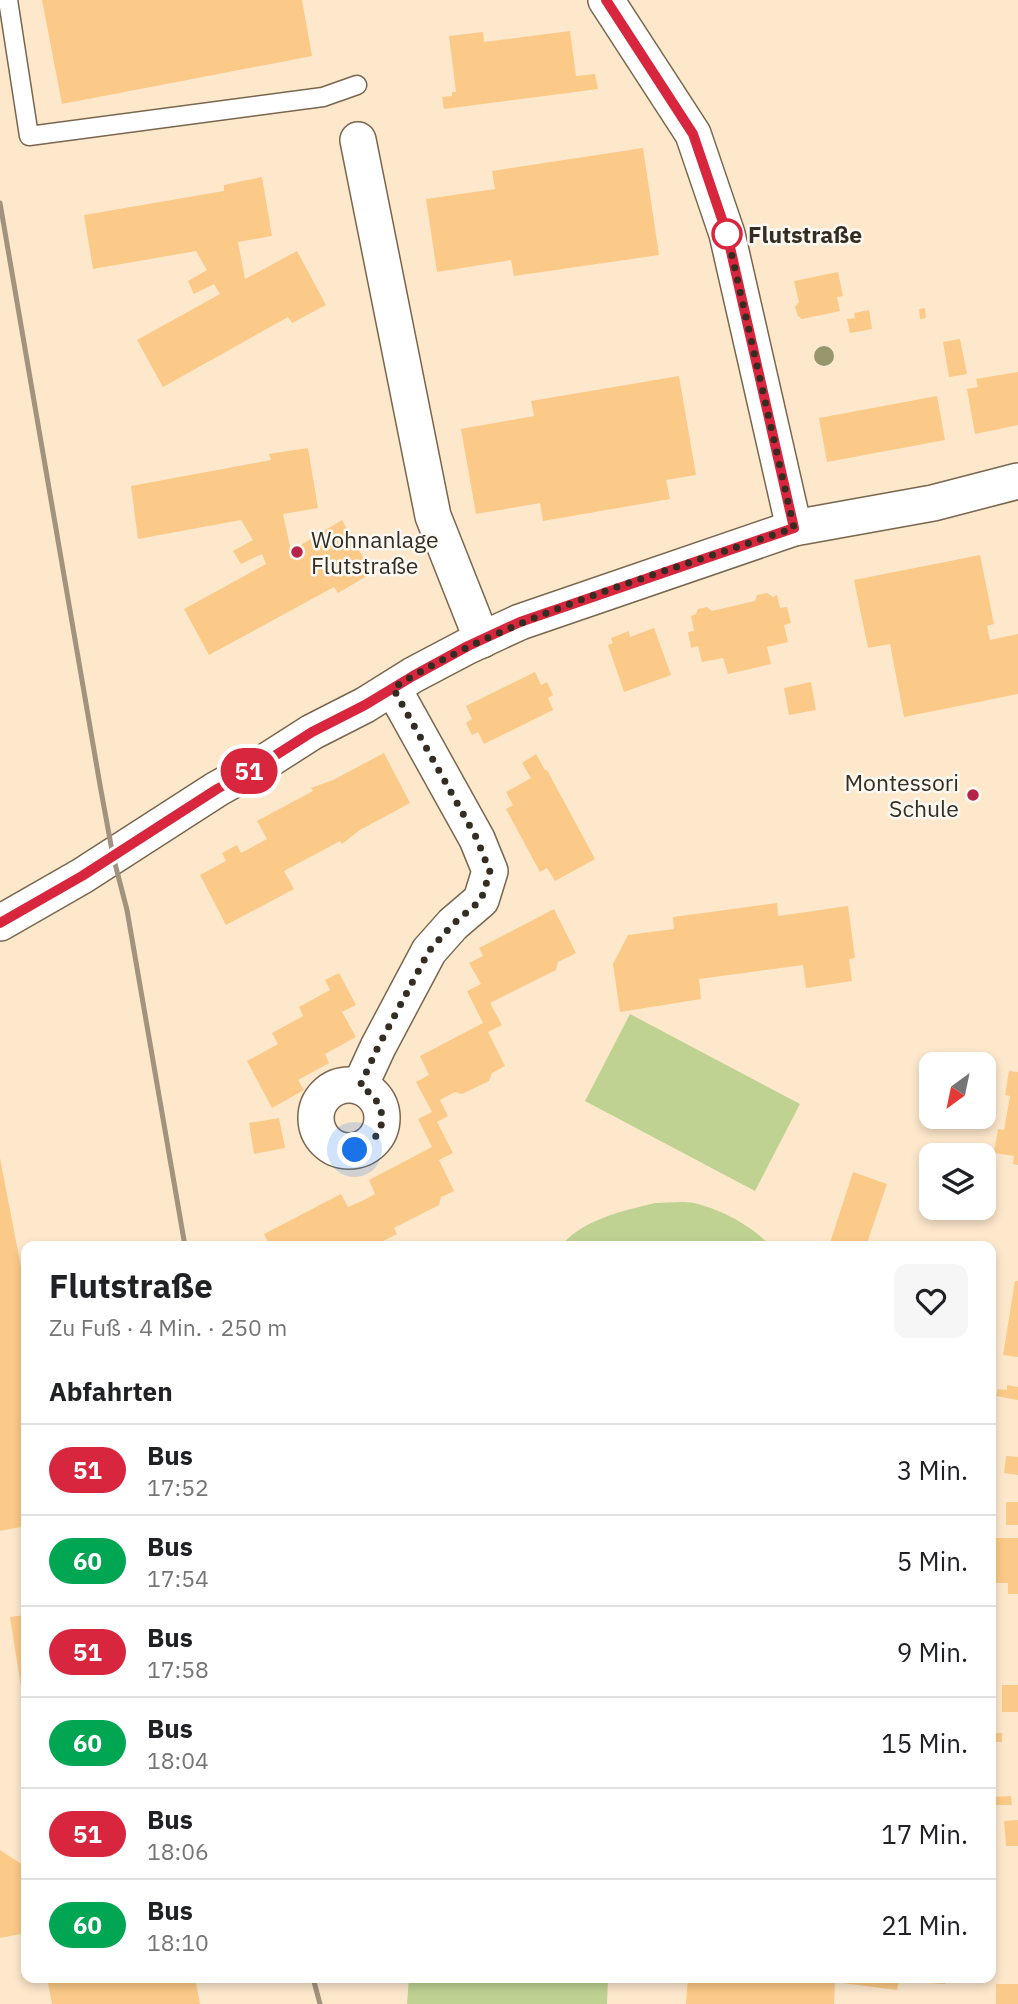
<!DOCTYPE html>
<html lang="de">
<head>
<meta charset="utf-8">
<style>
  body { margin:0; font-family:"IBM Plex Sans",sans-serif; background:#f6f6f6; color:#202124; height:100vh; display:flex; flex-direction:column; font-size:26px; white-space:nowrap }
  * { box-sizing:border-box; margin:0 }
  p { font-size:23px; color:#757577 }
  .icon { flex:none; width:38px; height:38px; fill:none; stroke:currentColor; stroke-width:2; stroke-linecap:round; stroke-linejoin:round }
  .map { position:relative; flex:1; overflow:hidden }
  .side { position:absolute; left:21px; top:1241px; width:975px; height:742px; display:flex; flex-direction:column; background:#fff; border-radius:14px; box-shadow:0 4px 10px #0003 }
  .side>* { flex:none }
  .badge { padding:0 14px; border-radius:23px; font-size:24px; line-height:46px }
  .needle { width:46px; rotate:213deg }
  .controls { position:absolute; left:919px; top:1052px; display:grid; gap:14px }
  .controls a { display:grid; place-items:center; width:77px; height:77px; border-radius:14px; background:#fff; box-shadow:0 4px 10px #0003; font-size:35px }
  .you { position:absolute; width:35px; height:35px; margin:-18px; border:5px solid #fff; border-radius:50%; background:#1a73e8; box-shadow:0 0 0 10px #1a73e833 }
  .map>.badge { position:absolute; translate:-50% -50%; box-shadow:0 0 0 4px #fff }
  h2 { padding:0 28px; font-size:26px; line-height:63px }
  .round { display:grid; place-items:center; flex:none; width:74px; height:74px; border-radius:14px; background:#f6f6f6 }
  .summary { display:flex; align-items:center; justify-content:space-between; height:119px; padding:0 28px }
  h1 { font-size:33px; font-weight:700; line-height:52px }
  ul { padding:0; list-style:none }
  li { display:flex; align-items:center; gap:21px; height:91px; padding:0 28px; border-top:2px solid #e0e0e0 }
  li div { flex:1 }
  li b { display:block; font-size:26px }
  li em { font-style:normal }
  li .badge { min-width:77px; font-weight:700; text-align:center }
  .map>svg:first-child { display:block }
</style>
</head>
<body>
<div class="map">
<svg width="1018" height="2004" viewBox="0 0 1018 2004">
  <rect width="100%" height="100%" fill="#fde8cc"/>
  <g fill="#bfd292">
    <path d="M630,1014L800,1104L755,1191L585,1101Z"/>
    <path d="M655,1203C667,1203 682,1201 694,1203C720,1209 753,1226 770,1246H561C583,1219 623,1211 655,1203Z"/>
    <path d="M409,1978H608L607,2004H407Z"/>
  </g>
  <g fill="#fbca88">
    <path d="M42,0H302L312,56L62,104Z"/>
    <path d="M570,31L576,76L595,74L598,89L444,109L442,97L452,96V92H456L449,36L483,32L484,42Z"/>
    <path d="M643,148L659,255L514,276L511,260L437,272L426,199L495,189L492,171Z"/>
    <path d="M262,177L272,236L238,242L245,279L297,251L326,305L292,323L288,317L163,387L137,340L220,294L214,284L194,294L188,281L207,270L196,251L93,269L84,215L224,191V185Z"/>
    <path d="M838,272L843,296L837,297L840,311L802,319L798,316L795,307L799,302L794,281Z"/>
    <path d="M925,308L926,318L920,319L919,309Z"/>
    <path d="M869,310L872,329L850,333L847,319L855,318L854,313Z"/>
    <path d="M960,339L967,374L949,377L943,342Z"/>
    <path d="M1018,372V425L975,434L967,389L978,387L976,379Z"/>
    <path d="M679,376L696,475L666,480L670,499L543,521L540,503L476,514L461,429L534,416L531,401Z"/>
    <path d="M937,396L945,440L827,462L819,418Z"/>
    <path d="M308,448L318,508L283,514L291,551L342,520L372,573L338,593L334,587L209,655L184,609L266,564L262,554L241,564L233,551L253,540L241,520L138,539L131,486L271,460L269,454Z"/>
    <path d="M980,555L994,624L987,626L990,640L1018,634V694L904,717L890,644L868,648L854,580Z"/>
    <path d="M767,593L773,597L777,595L780,608L787,607L791,623L784,625L788,642L767,647L771,664L728,674L723,658L702,662L698,646L691,648L688,632L694,631L691,616L696,614L698,609L707,607L712,611L733,606L755,601L757,595Z"/>
    <path d="M654,628L671,675L624,692L608,645L613,643L611,638L629,631L630,637Z"/>
    <path d="M535,672L541,685L547,682L553,695L548,698L553,710L484,744L478,732L472,735L466,723L472,719L466,706Z"/>
    <path d="M811,682L816,710L789,715L784,688Z"/>
    <path d="M384,753L410,803L360,830L342,844L340,841L284,871L294,889L226,925L200,875L226,861L222,853L237,845L241,853L267,839L257,821L313,791L311,788L333,780Z"/>
    <path d="M536,754L545,770H547L595,859L555,881L547,868L540,872L506,809L513,805L506,792L531,778L522,763Z"/>
    <path d="M777,903L778,916L848,906L855,958L849,959L852,981L806,988L803,965L699,979L701,999L620,1012L613,964L628,935L674,929L673,917Z"/>
    <path d="M554,909L576,953L558,962L556,970L490,1003L502,1025L488,1032L505,1066L492,1073L489,1081L462,1094L455,1092L440,1100L448,1116L437,1122L453,1153L439,1160L454,1191L441,1197L439,1205L394,1228L397,1234L373,1246H368L366,1242L359,1246H270L264,1234L341,1194L348,1207L362,1201L375,1194L369,1180L432,1147L418,1119L432,1112L416,1082L429,1075L420,1056L483,1023L467,991L481,984L469,963L483,956L479,948Z"/>
    <path d="M339,973L356,1005L342,1012L356,1037L325,1054L329,1063L298,1080L304,1090L272,1108L247,1061L278,1044L272,1033L303,1016L299,1007L330,990L325,980Z"/>
    <path d="M1009,1071L1018,1072V1165L1013,1164L1014,1156L994,1153L998,1129L1004,1130L1010,1096L1005,1095Z"/>
    <path d="M279,1118L285,1148L254,1154L249,1123Z"/>
    <path d="M0,1158L26,1293V1526L0,1531Z"/>
    <path d="M853,1172L887,1184L866,1246H829Z"/>
    <path d="M1015,1281H1018V1357L1003,1355Z"/>
    <path d="M1007,1385L1018,1387V1400L996,1396L998,1389L1007,1390Z"/>
    <path d="M1006,1456L1018,1457V1475L1004,1473Z"/>
    <rect x="1006" y="1502" width="12" height="23"/>
    <path d="M990,1538H1018V1594H1008V1583H990Z"/>
    <path d="M26,1615V1686L21,1687L10,1617Z"/>
    <rect x="1002" y="1685" width="16" height="27"/>
    <rect x="990" y="1733" width="12" height="9"/>
    <path d="M1011,1796L1012,1805H996V1811H990V1797Z"/>
    <path d="M1018,1820V1846H1006L1004,1821Z"/>
    <path d="M0,1850L26,1867V1933L0,1938Z"/>
    <path d="M47,1978H195L200,2004H52Z"/>
    <path d="M688,1978H945V1984L899,1981L897,1990L835,1982L834,2004H686Z"/>
    <rect x="996" y="1984" width="22" height="20"/>
  </g>
  <g fill="none" stroke-linecap="round" stroke-linejoin="round">
    <g stroke="#79664d" stroke-width="21">
      <path id="service" d="M8,0L29,136L323,97L357,85"/>
    </g>
    <g stroke="#79664d" stroke-width="38">
      <g id="minor">
        <path d="M606,0L693,134L727,234L794,528"/>
        <path d="M358,140L433,516L482,640"/>
        <path d="M0,923L82,876L217,789L262,764L312,732L365,705L413,675L468,646L520,622L794,528L933,503L1018,481"/>
        <circle cx="349" cy="1118" r="33"/>
        <path d="M360,1086L378,1047L429,951L453,924L481,900L490,871L477,839L393,688"/>
      </g>
    </g>
    <use href="#service" stroke="#fff" stroke-width="18"/>
    <use href="#minor" stroke="#fff" stroke-width="35"/>
    <g stroke="#a2937f" stroke-width="5">
      <path d="M0,203L100,785L113,856L127,910L185,1246"/>
      <path d="M313,1978L320,2004"/>
    </g>
  </g>
  <circle fill="#98966c" cx="824" cy="356" r="10"/>
  <g fill="none" stroke-linecap="round" stroke-linejoin="round">
    <g stroke="#fff" stroke-width="16">
      <path id="line" d="M0,923L82,876L217,789L262,764L312,732L365,705L413,676L468,646L520,622L794,528L727,234L693,134L606,0"/>
    </g>
    <use href="#line" stroke="#d7263d" stroke-width="10"/>
    <path stroke="#352d22" stroke-width="7" stroke-dasharray="0 12.6" d="M355,1150C389,1139 391,1104 360,1086L378,1047L429,951L453,924L481,900L490,872L477,839L393,688C514,613 660,574 794,528L727,234"/>
  </g>
  <circle fill="#fff" stroke="#d7263d" stroke-width="3.5" cx="727" cy="234" r="14"/>
  <g fill="#b62549" stroke="#fcf8f2" stroke-width="2.5">
    <circle cx="297" cy="552" r="7"/>
    <circle cx="973" cy="795" r="7"/>
  </g>
  <g text-anchor="middle" dominant-baseline="central" stroke-width="5" stroke-linejoin="round" paint-order="stroke">
    <g font-size="23" font-weight="bold" fill="#352d22" stroke="#fcf8f2" text-anchor="start">
      <text x="748" y="234">Flutstraße</text>
    </g>
    <g font-size="23" fill="#352d22" stroke="#fcf8f2" text-anchor="start">
      <text x="311" y="539">Wohnanlage<tspan x="311" dy="26">Flutstraße</tspan></text>
      <text x="959" y="782" text-anchor="end">Montessori<tspan x="959" dy="26">Schule</tspan></text>
    </g>
  </g>
</svg>
<div class="controls">
<a><svg class="needle" viewBox="-14 -14 28 28"><path d="M0-13l5 13h-10z" fill="#e53935"/><path d="M0 13l5-13h-10z" fill="#757577"/></svg></a>
<a><svg class="icon" aria-label="layers" viewBox="0 0 24 24"><path d="M12 4l9 5-9 5-9-5zM3 14l9 5 9-5"/></svg></a>
</div>
<div class="you" style="left:355px;top:1150px"></div>
<b class="badge" style="left:249px;top:771px;background:#d7263d;color:#fff">51</b>
<section class="side">
<div class="summary"><div><h1>Flutstraße</h1><p>Zu Fuß · 4 Min. · 250 m</p></div><a class="round"><svg class="icon" aria-label="heart" viewBox="0 0 24 24"><path d="M12 20l-8-8c-3-5 5-10 8-4 3-6 11-1 8 4z"/></svg></a></div>
<h2>Abfahrten</h2>
<ul>
<li><span class="badge" style="background:#d7263d;color:#fff">51</span><div><b>Bus</b><p>17:52</p></div><em>3 Min.</em></li>
<li><span class="badge" style="background:#00a651;color:#fff">60</span><div><b>Bus</b><p>17:54</p></div><em>5 Min.</em></li>
<li><span class="badge" style="background:#d7263d;color:#fff">51</span><div><b>Bus</b><p>17:58</p></div><em>9 Min.</em></li>
<li><span class="badge" style="background:#00a651;color:#fff">60</span><div><b>Bus</b><p>18:04</p></div><em>15 Min.</em></li>
<li><span class="badge" style="background:#d7263d;color:#fff">51</span><div><b>Bus</b><p>18:06</p></div><em>17 Min.</em></li>
<li><span class="badge" style="background:#00a651;color:#fff">60</span><div><b>Bus</b><p>18:10</p></div><em>21 Min.</em></li>
</ul>
</section>
</div>
</body>
</html>
